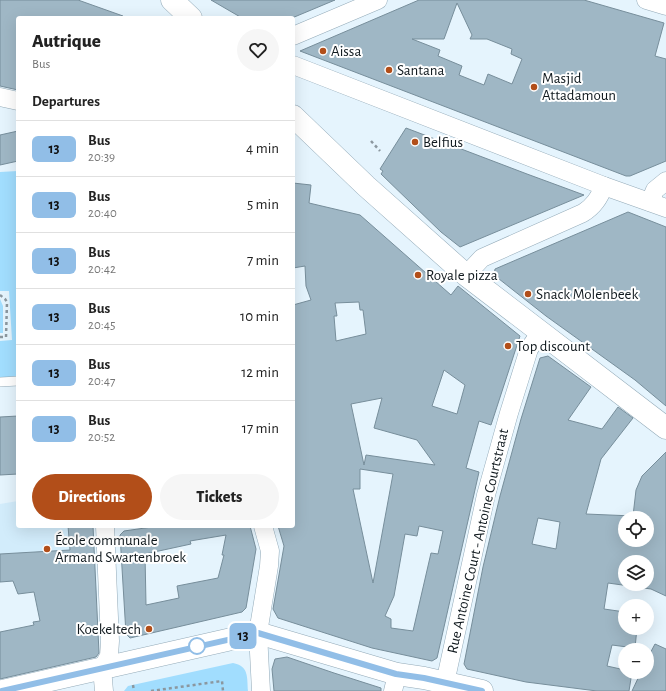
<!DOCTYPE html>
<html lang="en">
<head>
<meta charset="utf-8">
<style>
  body { margin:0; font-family:"Alegreya Sans",sans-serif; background:#f6f6f6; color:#222; height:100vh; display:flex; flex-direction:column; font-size:15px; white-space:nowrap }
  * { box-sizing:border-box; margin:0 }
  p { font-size:13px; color:#767676 }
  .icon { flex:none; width:22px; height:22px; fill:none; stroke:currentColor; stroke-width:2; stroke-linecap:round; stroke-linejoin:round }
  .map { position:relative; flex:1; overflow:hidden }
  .drawer { position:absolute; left:16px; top:16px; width:279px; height:512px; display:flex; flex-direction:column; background:#fff; border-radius:4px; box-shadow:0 4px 16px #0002 }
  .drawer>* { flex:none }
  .badge { padding:0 8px; border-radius:6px; font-size:14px; line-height:26px }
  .controls { position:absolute; left:618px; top:511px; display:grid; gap:8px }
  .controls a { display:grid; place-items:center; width:36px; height:36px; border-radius:50%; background:#fff; box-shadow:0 4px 16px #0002; font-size:20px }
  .map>.badge { position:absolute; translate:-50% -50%; box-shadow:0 0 0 2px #fff }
  h2 { padding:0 16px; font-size:15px; line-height:36px }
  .round { display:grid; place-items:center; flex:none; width:42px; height:42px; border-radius:21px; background:#f6f6f6 }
  .overview { display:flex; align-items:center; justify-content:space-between; height:68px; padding:0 16px }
  h1 { font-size:19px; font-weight:800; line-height:30px }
  .button { display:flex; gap:8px; margin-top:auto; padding:8px 16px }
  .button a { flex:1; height:46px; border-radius:24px; background:#b24e19; color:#fff; font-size:16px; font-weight:800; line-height:46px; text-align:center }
  .button a+a { background:#f6f6f6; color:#222 }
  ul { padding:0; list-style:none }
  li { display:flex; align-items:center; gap:12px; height:56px; padding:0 16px; border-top:1px solid #e0e0e0 }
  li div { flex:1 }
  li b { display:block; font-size:15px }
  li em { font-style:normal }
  li .badge { min-width:44px; font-weight:700; text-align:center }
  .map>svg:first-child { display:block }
</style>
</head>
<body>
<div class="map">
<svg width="666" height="691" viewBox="0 0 666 691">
  <rect width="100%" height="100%" fill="#e5f4fd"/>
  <path fill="#d2ecfb" d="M18,501V526H93L97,595L71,596L63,578L0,582V504Z"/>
  <g fill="#a1ddfe">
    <path d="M18,171V377H0V341L12,340L9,291H0V172Z"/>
    <path d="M0,299L3,306V333H0Z"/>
    <path d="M233,663C249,666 247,677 248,691H124L128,686Z"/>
  </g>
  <g fill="#9fb7c5" stroke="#778e9b" fill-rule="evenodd">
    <path d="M0,0H78L123,16V18H18V90L0,86Z"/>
    <path d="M211,0H335L292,18H242Z"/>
    <path d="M419,0H584L664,23L655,56L666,59V161L630,176H626L300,51ZM457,3L472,35L470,39H487L512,49L511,54L522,59L512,84L488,74L484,85L459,75L462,66L438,56L440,50L412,39H444Z"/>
    <path d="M406,128L527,174L584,195L460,247L441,232L381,174L383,171L380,169Z"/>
    <path d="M18,131V161L0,165V135Z"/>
    <path d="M293,183L311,185L309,203L360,215L451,295L458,286L520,336L491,425L479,421L466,468L479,472L437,658L432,661L372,648L278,618L273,609L284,546L278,526H293V305L311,300L306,286L305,266L293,268ZM359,302L360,310H363L366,334L336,341L334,316H337L335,303ZM444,370L465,385L457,414L432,406ZM382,398L374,428L417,440L435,465L366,455L364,465L351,404ZM360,469L393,474L373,583L353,489H360ZM419,526L443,531L438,554L431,553L413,631L391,628V619L385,616L394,596L405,534L417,536Z"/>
    <path d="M628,212L666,227V406L635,380L546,316L494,275L495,269Z"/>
    <path d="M548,356L591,387L568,420L602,429L618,407L633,418L601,459L586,514L633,516L636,490L642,476L666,452V596L651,589L608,583L604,609L625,612V628H637L635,648L612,645L607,666L625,670V672H632L629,691H597L526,682L467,669L464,664L483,567L500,496L521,419L540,358ZM538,518L560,522L556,549L532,544ZM625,518H647V540H625ZM625,562H647V584H625Z"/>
    <path d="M18,416V474L0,475V417Z"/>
    <path d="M68,526H93L99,653L96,657L0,679V632L34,625L33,622L40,621L34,592L18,594L13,581L0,582V554L70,550Z"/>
    <path d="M159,526H250L256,549L246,608L242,612L130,638L126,634L120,535L124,531ZM226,535L222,555H224L218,578L177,586L179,598L146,605L145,554L191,544L190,541Z"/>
    <path d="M655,644L666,649V691H632L641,672H647V659Z"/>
    <path d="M287,657L334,673L381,688V691H274L272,669L275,659Z"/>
  </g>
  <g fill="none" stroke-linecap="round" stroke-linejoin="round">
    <g stroke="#93aab8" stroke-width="10">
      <path id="lane" d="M0,382L18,381"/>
    </g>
    <g stroke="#93aab8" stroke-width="19">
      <g id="street">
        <path d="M646,0L666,6"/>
        <path d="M293,36L378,0"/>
        <path d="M293,65L604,186L666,208"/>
        <path d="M0,97L18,101"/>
        <path d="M650,202L655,190L666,181"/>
        <path d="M466,275L482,258L583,213C594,206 599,198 604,186"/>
        <path d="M445,683L486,495L509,413L529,349L540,333"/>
        <path d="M104,691L102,668L109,656L110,641L105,526"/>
        <path d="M261,691L258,633L269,566L270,551L263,526"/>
        <path d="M393,691L397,674"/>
      </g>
    </g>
    <g stroke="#93aab8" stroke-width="23">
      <g id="secondary">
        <path d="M172,0L191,18"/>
        <path d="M293,116L366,186L466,275L666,428"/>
        <path d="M2,691L258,633L397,674L424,678L482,691"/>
      </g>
    </g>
    <g stroke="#8b979f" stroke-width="2.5" stroke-dasharray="3 3" stroke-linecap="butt">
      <path d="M371,141L380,151"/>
      <path d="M0,295L5,299L7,302L6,337H0"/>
      <path d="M133,685L134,691"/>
      <path d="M151,691L222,681L223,691"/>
    </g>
    <use href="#lane" stroke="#fff" stroke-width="9"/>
    <use href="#street" stroke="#fff" stroke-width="18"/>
    <use href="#secondary" stroke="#fff" stroke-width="22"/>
  </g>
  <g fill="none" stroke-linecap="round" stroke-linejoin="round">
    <g stroke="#fff" stroke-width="9">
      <path id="line" d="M2,691L258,633L396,674L424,678L482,691"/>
    </g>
    <use href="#line" stroke="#91bee7" stroke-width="6"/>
  </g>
  <g fill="#b24e19" stroke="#fff" stroke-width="1.5">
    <circle cx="323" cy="51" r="4"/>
    <circle cx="389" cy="70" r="4"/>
    <circle cx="534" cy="87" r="4"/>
    <circle cx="415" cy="142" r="4"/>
    <circle cx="418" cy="275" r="4"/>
    <circle cx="528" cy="294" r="4"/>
    <circle cx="508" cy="346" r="4"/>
    <circle cx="47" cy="549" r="4"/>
    <circle cx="149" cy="629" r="4"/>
  </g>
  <circle fill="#fff" stroke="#91bee7" stroke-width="2" cx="197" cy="646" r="8"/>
  <g text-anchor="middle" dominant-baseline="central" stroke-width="4" stroke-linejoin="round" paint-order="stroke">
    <g font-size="15" fill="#10191e" stroke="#fff" text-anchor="start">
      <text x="331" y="51">Aissa</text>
      <text x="397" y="70">Santana</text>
      <text x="542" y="78">Masjid<tspan x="542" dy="17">Attadamoun</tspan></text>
      <text x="423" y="142">Belfius</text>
      <text x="426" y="275">Royale pizza</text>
      <text x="536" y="294">Snack Molenbeek</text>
      <text x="516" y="346">Top discount</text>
      <text x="55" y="540">École communale<tspan x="55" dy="17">Armand Swartenbroek</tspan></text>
      <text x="141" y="629" text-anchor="end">Koekeltech</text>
    </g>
    <g font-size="15" fill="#10191e" stroke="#fff">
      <text transform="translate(478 541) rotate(-77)">Rue Antoine Court - Antoine Courtstraat</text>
    </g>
  </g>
</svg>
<div class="controls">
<a><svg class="icon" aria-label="locate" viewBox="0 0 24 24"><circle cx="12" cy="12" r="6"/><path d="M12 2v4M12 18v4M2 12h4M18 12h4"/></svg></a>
<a><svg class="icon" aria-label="layers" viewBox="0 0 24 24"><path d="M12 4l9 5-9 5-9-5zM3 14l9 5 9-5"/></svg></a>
<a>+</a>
<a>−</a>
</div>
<b class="badge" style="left:243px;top:636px;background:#91bee7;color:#111">13</b>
<section class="drawer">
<div class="overview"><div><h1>Autrique</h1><p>Bus</p></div><a class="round"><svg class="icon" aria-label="heart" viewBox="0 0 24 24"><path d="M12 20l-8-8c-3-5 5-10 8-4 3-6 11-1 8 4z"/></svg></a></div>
<h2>Departures</h2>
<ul>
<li><span class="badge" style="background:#91bee7;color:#111">13</span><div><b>Bus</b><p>20:39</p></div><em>4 min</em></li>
<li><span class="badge" style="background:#91bee7;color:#111">13</span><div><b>Bus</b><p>20:40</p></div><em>5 min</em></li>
<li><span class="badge" style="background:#91bee7;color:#111">13</span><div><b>Bus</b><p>20:42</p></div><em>7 min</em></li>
<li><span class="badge" style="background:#91bee7;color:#111">13</span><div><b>Bus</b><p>20:45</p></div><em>10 min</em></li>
<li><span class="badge" style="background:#91bee7;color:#111">13</span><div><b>Bus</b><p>20:47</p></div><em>12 min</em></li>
<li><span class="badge" style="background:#91bee7;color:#111">13</span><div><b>Bus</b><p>20:52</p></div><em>17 min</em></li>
</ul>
<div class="button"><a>Directions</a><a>Tickets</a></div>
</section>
</div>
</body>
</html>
